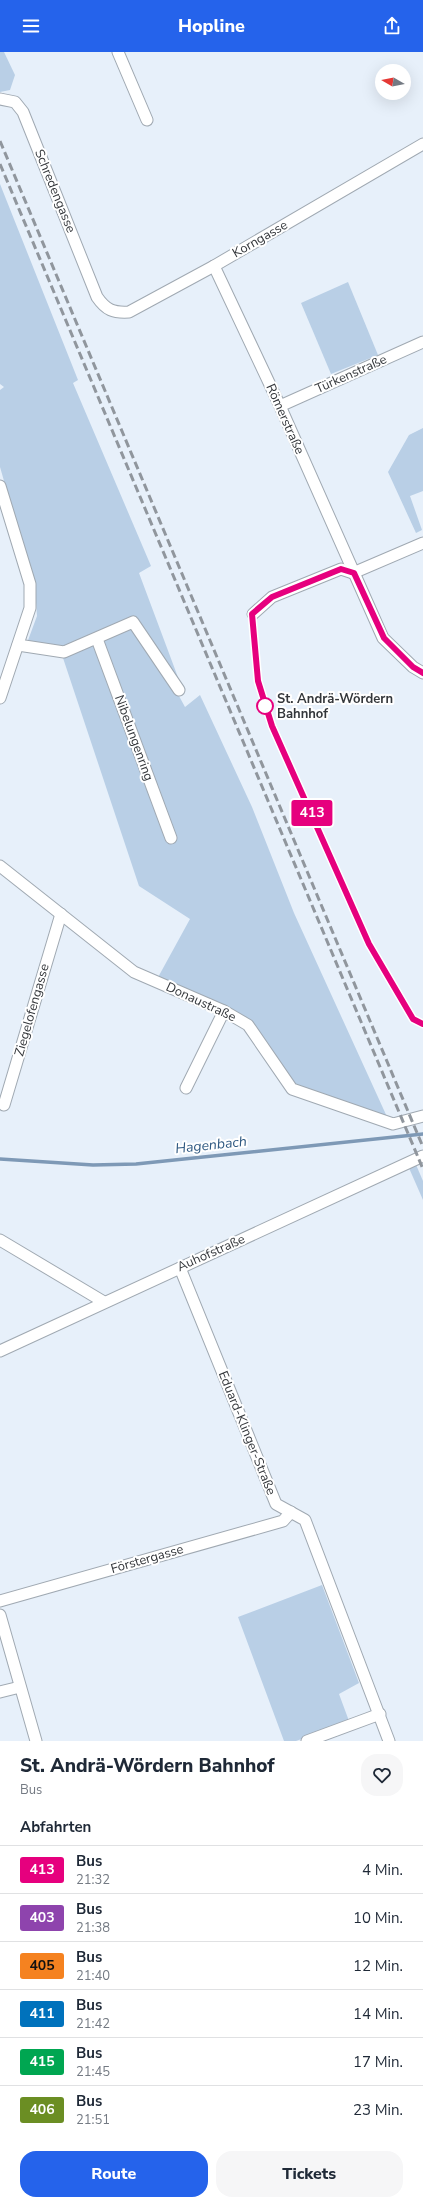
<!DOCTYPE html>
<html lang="de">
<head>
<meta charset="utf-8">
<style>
  body { margin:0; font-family:"Nunito Sans",sans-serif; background:#f6f6f7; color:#1f2937; height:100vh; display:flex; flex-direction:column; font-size:15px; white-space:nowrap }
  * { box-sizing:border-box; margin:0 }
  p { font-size:13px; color:#747a83 }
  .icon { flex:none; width:22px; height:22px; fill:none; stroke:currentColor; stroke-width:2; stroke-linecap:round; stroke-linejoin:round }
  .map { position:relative; height:1689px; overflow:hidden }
  .side { display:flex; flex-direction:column; background:#fff; flex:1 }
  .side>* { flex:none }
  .badge { padding:0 8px; border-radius:3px; font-size:14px; line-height:26px }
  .needle { width:26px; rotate:279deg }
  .buttons { position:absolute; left:375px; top:12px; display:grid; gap:8px }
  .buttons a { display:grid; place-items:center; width:36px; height:36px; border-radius:50%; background:#fff; box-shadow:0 4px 16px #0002; font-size:20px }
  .map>.badge { position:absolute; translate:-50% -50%; box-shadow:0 0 0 2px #fff }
  h2 { padding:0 20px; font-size:15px; line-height:36px }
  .round { display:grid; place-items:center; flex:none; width:42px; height:42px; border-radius:16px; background:#f6f6f7 }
  .headline { display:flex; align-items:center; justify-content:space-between; height:68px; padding:0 20px }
  h1 { font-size:19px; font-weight:800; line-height:30px }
  .primary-button { display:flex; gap:8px; margin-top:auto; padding:8px 20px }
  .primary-button a { flex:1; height:46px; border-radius:16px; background:#2563eb; color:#fff; font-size:16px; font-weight:800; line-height:46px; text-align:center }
  .primary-button a+a { background:#f6f6f7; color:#1f2937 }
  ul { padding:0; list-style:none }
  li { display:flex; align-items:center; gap:12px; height:48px; padding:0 20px; border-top:1px solid #e0e1e3 }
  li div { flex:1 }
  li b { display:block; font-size:15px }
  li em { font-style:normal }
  li .badge { min-width:44px; font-weight:700; text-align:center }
  header { display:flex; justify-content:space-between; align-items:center; height:52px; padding:0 20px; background:#2563eb; color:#fff; font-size:18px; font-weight:800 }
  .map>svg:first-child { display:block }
</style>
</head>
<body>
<header><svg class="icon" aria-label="menu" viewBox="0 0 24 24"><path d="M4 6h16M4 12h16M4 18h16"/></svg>Hopline<svg class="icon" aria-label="share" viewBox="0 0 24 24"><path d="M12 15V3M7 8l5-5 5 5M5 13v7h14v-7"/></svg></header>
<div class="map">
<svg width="423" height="1689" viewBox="0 0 423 1689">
  <rect width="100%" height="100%" fill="#e7f0fa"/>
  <g fill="#b9cfe6">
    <path d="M0,0H4L15,23L10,38L0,40Z"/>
    <path d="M0,132L78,328L73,331L151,514L139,521L179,628L173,633L185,655L200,643L252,755L294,861L388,1067L292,1037L248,973L156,929L190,867L139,834L61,600L27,591L37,564L35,537L0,415V338L4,335L0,332Z"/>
    <path d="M348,230L378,303L331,322L301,251Z"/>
    <path d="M423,376V439L410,444L422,478L416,481L388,420L409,383Z"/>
    <path d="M414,1108L423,1129V1148L409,1116Z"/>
    <path d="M322,1533L359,1631L339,1642L349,1669L296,1689H284L238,1565Z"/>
  </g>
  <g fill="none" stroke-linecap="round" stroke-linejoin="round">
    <path stroke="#7e99b6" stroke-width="3.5" d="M0,1107L93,1113L136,1112L423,1082"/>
    <g stroke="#a0a9b2" stroke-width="13">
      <g id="street">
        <path d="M118,0L147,68"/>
        <path d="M0,47L15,50L23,60L97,245C106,258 113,261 129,260L214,214L423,92"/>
        <path d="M214,214L280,354L383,586L413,615L423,621"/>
        <path d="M280,354L423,290"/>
        <path d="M0,434L30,532V556L0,646"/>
        <path d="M353,521L423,491"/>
        <path d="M253,562L272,545L341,517L353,521"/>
        <path d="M97,587L171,786"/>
        <path d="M18,593L64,600L133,570L179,638"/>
        <path d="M0,814L134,920L224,959L248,973L292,1037L393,1072L423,1064"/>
        <path d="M186,1036L224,959"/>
        <path d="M4,1053L61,862"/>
        <path d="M0,1188L104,1250"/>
        <path d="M180,1216L276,1452L305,1468L389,1689"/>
        <path d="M0,1299L423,1104"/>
        <path d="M0,1549L283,1469L291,1460"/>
        <path d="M0,1563L36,1689"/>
        <path d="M0,1640L20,1635"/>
        <path d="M307,1689L380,1662"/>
      </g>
    </g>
    <use href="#street" stroke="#fff" stroke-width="11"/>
    <g stroke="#90969d" stroke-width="3" stroke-dasharray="8 4" stroke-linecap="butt">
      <path d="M0,89L423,1095"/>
      <path d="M0,112L423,1117"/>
    </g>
  </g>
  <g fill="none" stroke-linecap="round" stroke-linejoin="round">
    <g stroke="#fff" stroke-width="9">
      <path id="line" d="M423,621L413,615L384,586L354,521L341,517L272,545L252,562L258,629L272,674L369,892L413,967L423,972"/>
    </g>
    <use href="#line" stroke="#e6007e" stroke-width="6"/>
  </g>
  <circle fill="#fff" stroke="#e6007e" stroke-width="2" cx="265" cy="654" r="8"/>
  <g text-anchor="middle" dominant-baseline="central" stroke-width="4" stroke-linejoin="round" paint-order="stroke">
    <g font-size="13" fill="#34373b" stroke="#fff">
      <text transform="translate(55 139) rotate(68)">Schredengasse</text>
      <text transform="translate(260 187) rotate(-30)">Korngasse</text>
      <text transform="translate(351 322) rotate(-24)">Türkenstraße</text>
      <text transform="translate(285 367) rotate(66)">Römerstraße</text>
      <text transform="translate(134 686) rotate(70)">Nibelungenring</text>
      <text transform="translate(201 950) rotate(25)">Donaustraße</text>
      <text transform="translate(32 958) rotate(-74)">Ziegelofengasse</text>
      <text transform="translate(211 1201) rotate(-24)">Auhofstraße</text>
      <text transform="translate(247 1381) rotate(68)">Eduard-Klinger-Straße</text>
      <text transform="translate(147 1507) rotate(-16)">Förstergasse</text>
    </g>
    <g font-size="13" font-weight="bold" fill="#34373b" stroke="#fff" text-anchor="start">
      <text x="277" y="647">St. Andrä-Wördern<tspan x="277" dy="15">Bahnhof</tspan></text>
    </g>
    <g font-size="14" font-style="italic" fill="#2e5881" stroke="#fff">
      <text transform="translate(211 1093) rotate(-6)">Hagenbach</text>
    </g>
  </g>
</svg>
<div class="buttons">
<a><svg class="needle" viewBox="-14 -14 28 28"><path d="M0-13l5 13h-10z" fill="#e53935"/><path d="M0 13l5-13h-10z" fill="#747a83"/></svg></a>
</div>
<b class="badge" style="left:312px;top:761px;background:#e6007e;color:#fff">413</b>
</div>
<section class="side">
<div class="headline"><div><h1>St. Andrä-Wördern Bahnhof</h1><p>Bus</p></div><a class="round"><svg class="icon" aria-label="heart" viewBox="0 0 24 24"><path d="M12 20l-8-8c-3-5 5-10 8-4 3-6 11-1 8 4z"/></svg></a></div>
<h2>Abfahrten</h2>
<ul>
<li><span class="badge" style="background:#e6007e;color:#fff">413</span><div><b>Bus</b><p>21:32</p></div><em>4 Min.</em></li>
<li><span class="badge" style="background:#8e44ad;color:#fff">403</span><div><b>Bus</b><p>21:38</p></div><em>10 Min.</em></li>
<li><span class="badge" style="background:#f58220;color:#111">405</span><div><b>Bus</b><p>21:40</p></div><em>12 Min.</em></li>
<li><span class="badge" style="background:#0072bc;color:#fff">411</span><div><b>Bus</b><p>21:42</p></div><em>14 Min.</em></li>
<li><span class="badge" style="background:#00a651;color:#fff">415</span><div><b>Bus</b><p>21:45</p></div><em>17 Min.</em></li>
<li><span class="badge" style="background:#6b8e23;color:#fff">406</span><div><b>Bus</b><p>21:51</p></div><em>23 Min.</em></li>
</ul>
<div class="primary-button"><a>Route</a><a>Tickets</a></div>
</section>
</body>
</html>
